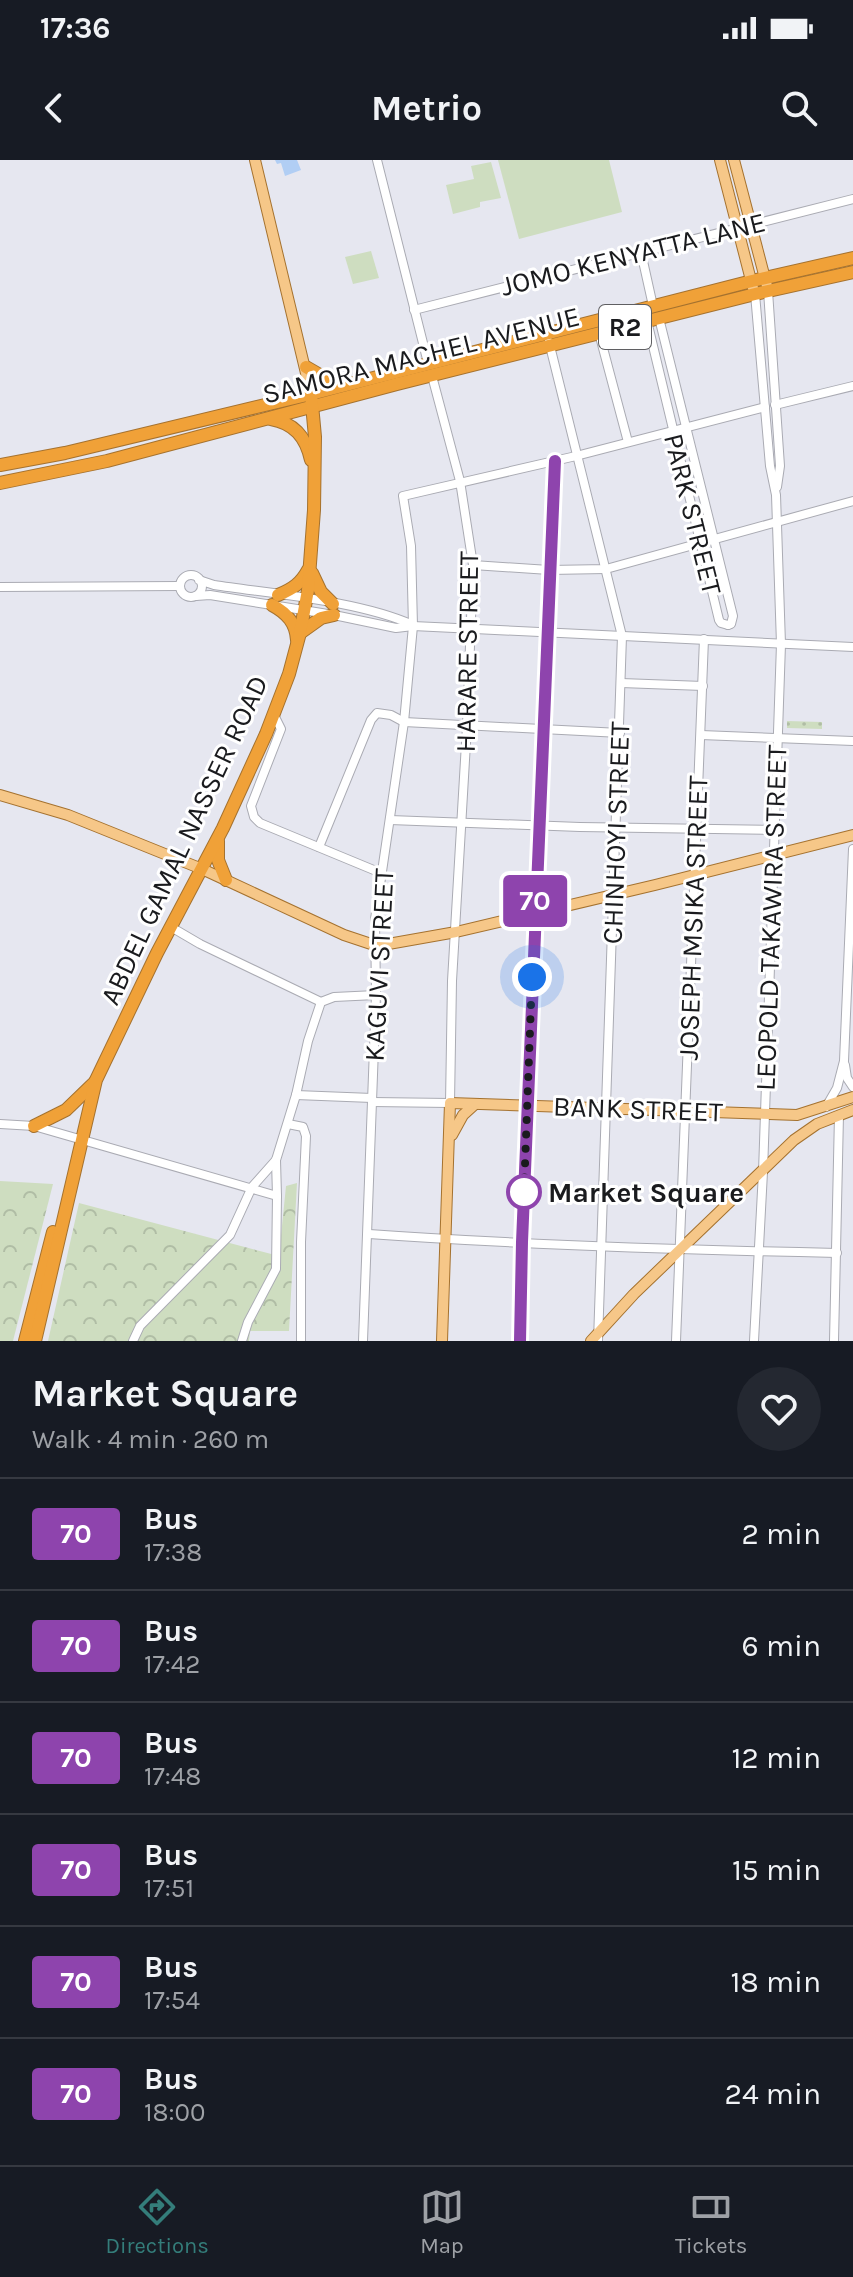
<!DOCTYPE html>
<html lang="en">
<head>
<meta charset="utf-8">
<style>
  body { margin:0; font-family:Karla,sans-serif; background:#242831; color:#f1f3f6; height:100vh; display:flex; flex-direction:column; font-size:30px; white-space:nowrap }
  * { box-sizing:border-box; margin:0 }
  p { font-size:26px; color:#9ea1a6 }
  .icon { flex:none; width:44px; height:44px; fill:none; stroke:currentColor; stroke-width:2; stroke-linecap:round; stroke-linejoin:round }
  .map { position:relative; height:1181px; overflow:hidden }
  .drawer { display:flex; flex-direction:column; background:#171b24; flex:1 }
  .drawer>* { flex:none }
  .badge { padding:0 16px; border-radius:6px; font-size:28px; line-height:52px }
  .you { position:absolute; width:40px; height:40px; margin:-20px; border:6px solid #fff; border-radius:50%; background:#1a73e8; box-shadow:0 0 0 12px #1a73e833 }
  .map>.badge { position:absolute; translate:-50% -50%; box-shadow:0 0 0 4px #fff }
  .round { display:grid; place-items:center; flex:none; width:84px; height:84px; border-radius:42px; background:#242831 }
  .head { display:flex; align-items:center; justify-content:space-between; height:136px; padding:0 32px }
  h1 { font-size:38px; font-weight:700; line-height:60px }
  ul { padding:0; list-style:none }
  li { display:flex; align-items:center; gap:24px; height:112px; padding:0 32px; border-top:2px solid #363941 }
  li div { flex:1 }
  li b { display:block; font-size:30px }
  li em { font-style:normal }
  li .badge { min-width:88px; font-weight:700; text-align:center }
  .status { display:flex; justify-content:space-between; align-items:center; height:56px; padding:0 40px; background:#171b24; direction:ltr }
  .status svg { height:22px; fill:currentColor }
  header { display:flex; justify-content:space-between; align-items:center; height:104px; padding:0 32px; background:#171b24; font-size:36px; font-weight:700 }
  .menu { display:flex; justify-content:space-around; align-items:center; height:112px; border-top:2px solid #363941; background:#171b24; font-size:22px; color:#9ea1a6 }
  .menu a { display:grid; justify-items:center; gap:4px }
  .menu .on { color:#347d7a }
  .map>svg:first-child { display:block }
</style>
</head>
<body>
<div class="status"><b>17:36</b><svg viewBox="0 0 49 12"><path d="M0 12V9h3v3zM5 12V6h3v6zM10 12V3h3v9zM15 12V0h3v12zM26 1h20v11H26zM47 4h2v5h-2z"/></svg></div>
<header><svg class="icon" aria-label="back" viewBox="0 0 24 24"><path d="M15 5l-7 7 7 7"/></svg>Metrio<svg class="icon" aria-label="search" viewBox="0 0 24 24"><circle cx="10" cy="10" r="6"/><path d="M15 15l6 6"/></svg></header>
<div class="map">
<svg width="853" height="1181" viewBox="0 0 853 1181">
  <defs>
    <pattern id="grass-dots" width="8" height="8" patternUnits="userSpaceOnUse" patternTransform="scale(2)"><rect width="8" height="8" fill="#ceddc0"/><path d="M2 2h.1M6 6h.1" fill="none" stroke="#b0bda5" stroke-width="1.8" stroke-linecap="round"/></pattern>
    <pattern id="forest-crowns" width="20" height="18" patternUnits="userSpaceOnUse" patternTransform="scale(2)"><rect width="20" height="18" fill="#ceddc0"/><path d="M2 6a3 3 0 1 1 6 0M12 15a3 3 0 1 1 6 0" fill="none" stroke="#b0bda5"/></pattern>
  </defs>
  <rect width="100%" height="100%" fill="#e6e7f0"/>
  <path fill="url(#grass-dots)" d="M787,561L822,562V569L787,568Z"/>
  <g fill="url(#forest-crowns)">
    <path d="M0,1021L53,1024L13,1181H0Z"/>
    <path d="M297,1023L289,1171H250L249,1181H48L79,1043L279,1096L286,1026Z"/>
  </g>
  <g fill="#ceddc0">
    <path d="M498,0H609L622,52L519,79Z"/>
    <path d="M491,2L501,38L480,42V47L453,54L446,25L474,19L471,6Z"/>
    <path d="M371,91L379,118L353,124L345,97Z"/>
  </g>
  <path fill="#b1cef4" d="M275,0H297L301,10L285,16L281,3L277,4Z"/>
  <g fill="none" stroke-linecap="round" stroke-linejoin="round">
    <g stroke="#aaabb3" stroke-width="10">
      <g id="minor">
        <path d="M377,0L428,203"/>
        <path d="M641,92L653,146"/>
        <path d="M768,131L780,306L777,327"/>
        <path d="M414,150L853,39"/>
        <path d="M659,158L733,456L731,464L728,465"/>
        <path d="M647,161L719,460L721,463L728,465"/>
        <path d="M599,173L628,282"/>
        <path d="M549,182L622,476L598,1181"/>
        <path d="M775,245L853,226"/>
        <path d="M473,405L549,410L606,409L853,341"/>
        <circle cx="191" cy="426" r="11"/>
        <path d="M199,420L214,425C273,434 360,441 413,465"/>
        <path d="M0,427L180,426"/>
        <path d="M196,436L210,435L334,455L396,468L413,466L853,487"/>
        <path d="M621,523L703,526"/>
        <path d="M274,555L281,569L251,646L254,657L260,663L381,713"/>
        <path d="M701,575L853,581"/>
        <path d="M390,660L580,667L775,670"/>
        <path d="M319,687L371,560L377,553L391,555L404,562L620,573"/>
        <path d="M171,767L200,784L321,842"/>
        <path d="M845,905L847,918L853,927"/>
        <path d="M296,935L372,938"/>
        <path d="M372,942L450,943L452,821L467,566L473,405L460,321L432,216"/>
        <path d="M826,947L837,928L844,901L853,689"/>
        <path d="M0,964L34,966L277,1036L276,1109L248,1162L242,1181"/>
        <path d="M288,964L303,967L306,976L301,1082V1181"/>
        <path d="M276,1000L277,1036"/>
        <path d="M369,1074C524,1085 681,1090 837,1093"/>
        <path d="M133,1181L140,1166L230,1075L252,1027L276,1000L296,935L308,881L321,842L334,837L376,835"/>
        <path d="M363,1181L376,835L375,759L404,562L413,466L411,386L403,336L576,296L765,247"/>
        <path d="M520,1181L522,1082L555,301"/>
        <path d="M676,1181L704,479"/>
        <path d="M754,1181L763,1012L781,484L776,335L770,306L755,134"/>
        <path d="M834,1181L839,955"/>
      </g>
    </g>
    <g stroke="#a5722f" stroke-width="12">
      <g id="major">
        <path d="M255,0L311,234"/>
        <path d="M720,0L753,128"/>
        <path d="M734,0L767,126"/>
        <path d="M0,635L68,655L202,709L344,775L377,786L456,772L655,725L853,675"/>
        <path d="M452,975L463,955L474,945"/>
        <path d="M442,1181L450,943L797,955L853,937"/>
        <path d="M591,1181L634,1134L794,980L817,964L853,950"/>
      </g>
    </g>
    <g stroke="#a5722f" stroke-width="14">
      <g id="highway">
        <path d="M306,207L337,225"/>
        <path d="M271,259C294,263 306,277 311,300"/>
        <path d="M0,305L65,293L311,234L752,121L853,98"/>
        <path d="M0,323L107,301L397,224L755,134L853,112"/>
        <path d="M312,413L321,432L333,444"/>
        <path d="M278,435C293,429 301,423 308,410"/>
        <path d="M272,445C287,453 296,463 297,480"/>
        <path d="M300,473L321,458L334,455"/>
        <path d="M218,681V700L226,720"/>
        <path d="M34,966L66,950L95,922"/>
        <path d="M25,1181L53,1072"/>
        <path d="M35,1181L96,920L157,793L223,668L266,574L289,514L300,473L308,430L314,350L315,277L311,234"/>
      </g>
    </g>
    <use href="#minor" stroke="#fff" stroke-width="8"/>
    <use href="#major" stroke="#f6c788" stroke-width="10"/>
    <use href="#highway" stroke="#f0a138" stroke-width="12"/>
  </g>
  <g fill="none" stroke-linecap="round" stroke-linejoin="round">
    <g stroke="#fff" stroke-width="18">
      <path id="line" d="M520,1181L522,1082L555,301"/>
    </g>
    <use href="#line" stroke="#8e44ad" stroke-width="12"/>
    <path stroke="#1a1b1e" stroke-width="8" stroke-dasharray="0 14.4" d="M524,1032L532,817"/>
  </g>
  <circle fill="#fff" stroke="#8e44ad" stroke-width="4" cx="524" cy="1032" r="16"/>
  <g text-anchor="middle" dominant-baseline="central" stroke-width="6" stroke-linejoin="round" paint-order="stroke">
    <rect fill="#fff" stroke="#5f5f62" stroke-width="2" x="599" y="145" width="52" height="44" rx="6"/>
    <g font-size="26" font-weight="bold" fill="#1a1b1e">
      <text x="625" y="167">R2</text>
    </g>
    <g font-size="28" fill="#1a1b1e" stroke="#fff">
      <text transform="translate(633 94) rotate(-14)">JOMO KENYATTA LANE</text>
      <text transform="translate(421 195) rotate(-14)">SAMORA MACHEL AVENUE</text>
      <text transform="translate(693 354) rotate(76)">PARK STREET</text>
      <text transform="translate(467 492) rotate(-89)">HARARE STREET</text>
      <text transform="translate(616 673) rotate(-88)">CHINHOYI STREET</text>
      <text transform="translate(184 680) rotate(-65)">ABDEL GAMAL NASSER ROAD</text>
      <text transform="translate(693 758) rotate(-88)">JOSEPH MSIKA STREET</text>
      <text transform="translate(771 758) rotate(-88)">LEOPOLD TAKAWIRA STREET</text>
      <text transform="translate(379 805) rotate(-87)">KAGUVI STREET</text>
      <text transform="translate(638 949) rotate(2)">BANK STREET</text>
    </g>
    <g font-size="28" font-weight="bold" fill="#1a1b1e" stroke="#fff" text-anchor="start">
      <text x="548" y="1032">Market Square</text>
    </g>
  </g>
</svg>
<div class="you" style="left:532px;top:817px"></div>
<b class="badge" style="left:535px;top:741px;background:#8e44ad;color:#fff">70</b>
</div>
<section class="drawer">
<div class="head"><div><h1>Market Square</h1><p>Walk · 4 min · 260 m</p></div><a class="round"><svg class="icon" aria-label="heart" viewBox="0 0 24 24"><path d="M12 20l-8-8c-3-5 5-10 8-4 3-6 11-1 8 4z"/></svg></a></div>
<ul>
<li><span class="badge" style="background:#8e44ad;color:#fff">70</span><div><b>Bus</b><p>17:38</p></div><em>2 min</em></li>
<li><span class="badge" style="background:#8e44ad;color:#fff">70</span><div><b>Bus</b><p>17:42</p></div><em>6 min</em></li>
<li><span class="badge" style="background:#8e44ad;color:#fff">70</span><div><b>Bus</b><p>17:48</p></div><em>12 min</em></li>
<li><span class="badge" style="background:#8e44ad;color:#fff">70</span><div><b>Bus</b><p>17:51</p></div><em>15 min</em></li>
<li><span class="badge" style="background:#8e44ad;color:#fff">70</span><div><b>Bus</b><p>17:54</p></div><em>18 min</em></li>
<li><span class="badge" style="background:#8e44ad;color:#fff">70</span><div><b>Bus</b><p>18:00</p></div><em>24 min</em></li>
</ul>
</section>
<nav class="menu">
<a class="on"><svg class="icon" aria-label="directions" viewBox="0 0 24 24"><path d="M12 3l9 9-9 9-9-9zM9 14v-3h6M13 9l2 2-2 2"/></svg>Directions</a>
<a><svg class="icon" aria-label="map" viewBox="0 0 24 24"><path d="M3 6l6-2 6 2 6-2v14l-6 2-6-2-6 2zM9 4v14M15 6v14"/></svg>Map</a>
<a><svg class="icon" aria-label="tickets" viewBox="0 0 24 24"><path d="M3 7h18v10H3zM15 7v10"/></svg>Tickets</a>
</nav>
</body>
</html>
